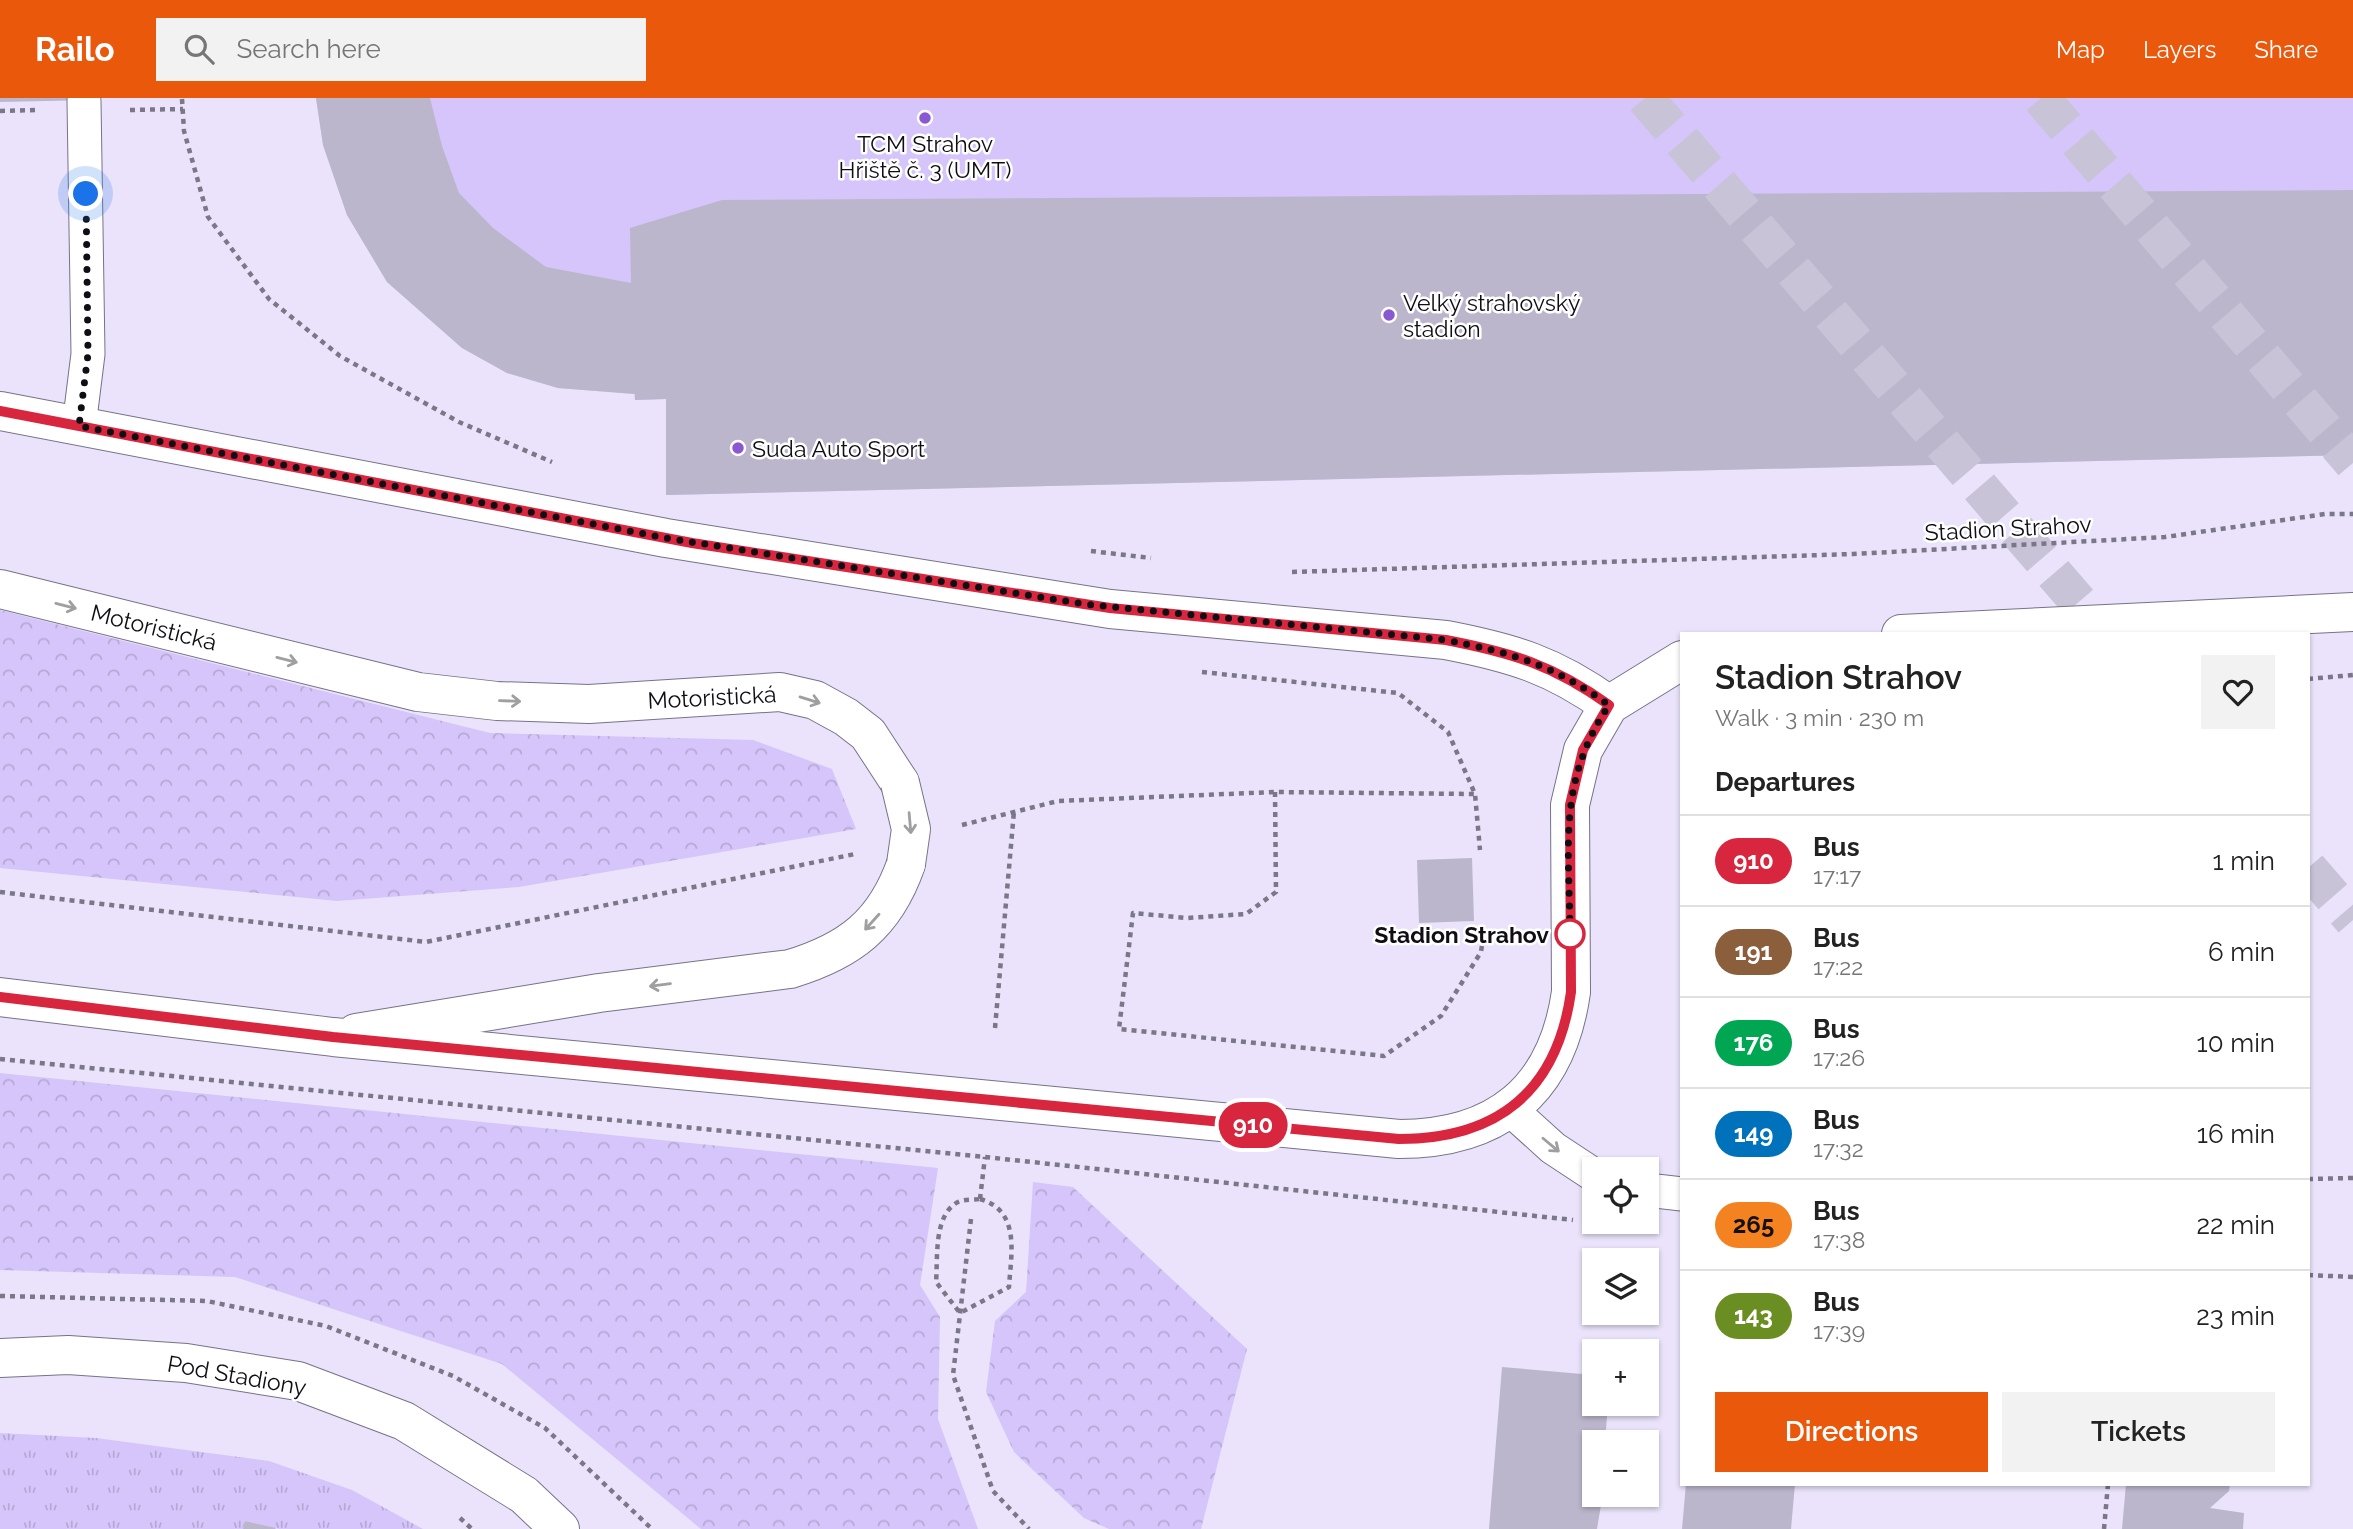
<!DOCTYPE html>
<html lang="en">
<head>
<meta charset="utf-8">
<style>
  body { margin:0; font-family:Raleway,sans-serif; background:#f2f2f2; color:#222; height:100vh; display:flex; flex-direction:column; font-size:26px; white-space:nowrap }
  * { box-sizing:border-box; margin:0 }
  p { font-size:23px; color:#767676 }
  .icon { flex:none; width:38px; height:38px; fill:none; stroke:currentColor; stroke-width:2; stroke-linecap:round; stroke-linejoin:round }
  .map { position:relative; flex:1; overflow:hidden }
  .details { position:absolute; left:1680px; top:534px; width:630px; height:854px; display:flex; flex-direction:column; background:#fff; border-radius:0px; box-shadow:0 2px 5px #0004 }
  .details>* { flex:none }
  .badge { padding:0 14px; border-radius:23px; font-size:24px; line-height:46px }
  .tools { position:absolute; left:1582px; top:1059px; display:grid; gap:14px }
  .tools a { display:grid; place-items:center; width:77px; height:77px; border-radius:0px; background:#fff; box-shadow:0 2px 5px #0004; font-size:35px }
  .you { position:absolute; width:35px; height:35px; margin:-18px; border:5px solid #fff; border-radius:50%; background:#1a73e8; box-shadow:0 0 0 10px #1a73e833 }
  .map>.badge { position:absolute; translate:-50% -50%; box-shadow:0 0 0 4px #fff }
  h2 { padding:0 35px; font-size:26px; line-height:63px }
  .round { display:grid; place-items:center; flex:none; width:74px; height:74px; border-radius:0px; background:#f2f2f2 }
  .headline { display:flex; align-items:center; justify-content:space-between; height:119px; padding:0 35px }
  h1 { font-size:33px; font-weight:600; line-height:52px }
  .action { display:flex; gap:14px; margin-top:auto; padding:14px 35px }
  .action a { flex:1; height:80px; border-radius:0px; background:#ea580c; color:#fff; font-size:28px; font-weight:600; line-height:80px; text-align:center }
  .action a+a { background:#f2f2f2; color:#222 }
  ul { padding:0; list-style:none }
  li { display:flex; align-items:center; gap:21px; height:91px; padding:0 35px; border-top:2px solid #e0e0e0 }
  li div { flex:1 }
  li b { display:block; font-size:26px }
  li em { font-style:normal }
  li .badge { min-width:77px; font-weight:700; text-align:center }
  header { display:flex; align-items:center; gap:42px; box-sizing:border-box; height:98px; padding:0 35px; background:#ea580c; color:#fff }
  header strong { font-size:33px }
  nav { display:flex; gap:38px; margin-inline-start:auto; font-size:24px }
  .search { width:490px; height:63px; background:#f2f2f2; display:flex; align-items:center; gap:18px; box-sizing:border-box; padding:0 24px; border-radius:0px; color:#767676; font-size:26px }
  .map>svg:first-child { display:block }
</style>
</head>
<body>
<header>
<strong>Railo</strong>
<div class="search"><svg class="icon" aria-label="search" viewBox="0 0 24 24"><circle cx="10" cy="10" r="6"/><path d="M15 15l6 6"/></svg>Search here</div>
<nav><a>Map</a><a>Layers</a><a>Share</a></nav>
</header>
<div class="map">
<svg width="2353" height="1431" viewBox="0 0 2353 1431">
  <defs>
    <pattern id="grass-tufts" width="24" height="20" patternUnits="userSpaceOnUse" patternTransform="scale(1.75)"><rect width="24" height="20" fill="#d5c5fa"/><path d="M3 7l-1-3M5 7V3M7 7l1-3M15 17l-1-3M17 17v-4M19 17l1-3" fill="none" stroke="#b6a8d5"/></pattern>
    <pattern id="forest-crowns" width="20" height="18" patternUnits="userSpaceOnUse" patternTransform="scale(1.75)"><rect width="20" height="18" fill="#d5c5fa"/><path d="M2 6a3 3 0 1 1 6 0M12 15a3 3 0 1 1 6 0" fill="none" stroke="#b6a8d5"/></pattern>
  </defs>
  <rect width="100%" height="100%" fill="#eae3fb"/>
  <path fill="url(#grass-tufts)" d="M0,1335L96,1340L269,1363L352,1392L423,1431H279L245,1423L243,1431H0Z"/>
  <g fill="url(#forest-crowns)">
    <path d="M0,512L490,635L753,642L832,671L856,731L519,789L337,803L0,770Z"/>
    <path d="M0,975L938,1070L920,1187L940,1219L938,1321L978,1431H701L502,1266L235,1179L0,1172Z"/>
    <path d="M1033,1084L1073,1089L1247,1251L1201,1431H1109L1084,1420L1014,1354L986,1294L995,1223L1026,1194Z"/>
  </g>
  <path fill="#d5c5fa" d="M316,0H2353V357L666,397V301L635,302L634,296L558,290L507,275L462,250L387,184L347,117L323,47Z"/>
  <g fill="#bcb6cc">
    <path d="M0,0H93V2L0,4Z"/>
    <path d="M316,0H430L442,48L459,95L493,130L546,169L631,185L630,130L722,102L2353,92V357L666,397V301L635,302V296L558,290L507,275L462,250L387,184L347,117L323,47Z"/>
    <path d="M1472,760L1474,823L1419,825L1417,762Z"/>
    <path d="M1502,1269L1594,1277V1306H1608L1605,1344H1594V1396H1601L1602,1401L1597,1431H1489Z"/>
    <path d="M1686,1386H1795L1791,1431H1682Z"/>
    <path d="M2126,1386H2230L2229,1393L2210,1410L2244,1415L2243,1431H2122Z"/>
    <path d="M245,1423L276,1430L275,1431H243Z"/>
  </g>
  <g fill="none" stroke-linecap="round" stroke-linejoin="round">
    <g stroke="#c9c3d8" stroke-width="38" stroke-dasharray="38 19" stroke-linecap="butt">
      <path d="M1645,0L2106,536"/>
      <path d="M2041,0L2353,365"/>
      <path d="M2308,770L2353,822"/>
    </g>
    <g stroke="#787287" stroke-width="35">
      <g id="service">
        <path d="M79,328L88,256L84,3"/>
        <path d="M1511,1012L1553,1050L1594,1077"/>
        <path d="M1647,1092L1682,1096"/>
      </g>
    </g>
    <g stroke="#787287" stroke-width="40">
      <g id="minor">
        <path d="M0,491L418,594L497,603L589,606L780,594L815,602L846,619L868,636L900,685"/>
        <path d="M356,935L599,895L790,871C850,853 885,826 906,766"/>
      </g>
    </g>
    <g stroke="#787287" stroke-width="40">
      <g id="tertiary">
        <path d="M0,313L666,440L1110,511L1446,542C1513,555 1553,567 1609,607"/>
        <path d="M0,1260L68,1257L186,1265L298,1283L404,1323L524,1397L560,1431"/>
      </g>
    </g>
    <g stroke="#787287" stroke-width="40">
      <g id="secondary">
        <path d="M1901,536L2353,514"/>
        <path d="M0,899L333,939L1399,1041C1497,1041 1557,993 1571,894L1570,707L1583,652L1609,607L1682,562"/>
      </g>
    </g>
    <g stroke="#7b7786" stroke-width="4.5" stroke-dasharray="5 5" stroke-linecap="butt">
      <path d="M182,1L184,33L208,119L269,201L340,258L459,324L552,364"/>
      <path d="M130,12L183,11"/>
      <path d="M0,13L38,12"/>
      <path d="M1091,453L1151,460"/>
      <path d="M1292,474L1853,456L2165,439L2325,416H2353"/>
      <path d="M1202,574L1398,595L1448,634L1475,696L1480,752"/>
      <path d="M2308,581L2353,577"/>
      <path d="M1275,694L1276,794L1246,816L1187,820L1133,815L1119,931L1384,958L1441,918L1481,854L1483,840"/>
      <path d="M962,727L1058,703L1275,694L1475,696"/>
      <path d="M0,794L426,844L855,756"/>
      <path d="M995,930L1014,713"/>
      <path d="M0,961L985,1059L1573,1122"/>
      <path d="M2308,1081L2353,1080"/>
      <path d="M980,1101C1021,1113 1011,1156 1009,1189L960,1215L936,1184C938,1161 933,1117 958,1104C964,1101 973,1102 980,1101Z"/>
      <path d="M980,1101L985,1059"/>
      <path d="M971,1121L953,1277L993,1393L1029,1431"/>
      <path d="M2308,1177L2353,1179"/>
      <path d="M0,1198L207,1203L326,1228L453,1278L545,1330L652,1431"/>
      <path d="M460,1420L472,1431"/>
      <path d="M2104,1431L2108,1386"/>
    </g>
    <use href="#service" stroke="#fff" stroke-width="33"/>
    <use href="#minor" stroke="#fff" stroke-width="38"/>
    <use href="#tertiary" stroke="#fff" stroke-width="38"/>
    <use href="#secondary" stroke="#fff" stroke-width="38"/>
    <g stroke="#787287" stroke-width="40" stroke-linecap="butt">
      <path id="minor-bridge" d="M900,685L911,731L906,766"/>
    </g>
    <use href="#minor-bridge" stroke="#fff" stroke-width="38"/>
  </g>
  <defs><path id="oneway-shaft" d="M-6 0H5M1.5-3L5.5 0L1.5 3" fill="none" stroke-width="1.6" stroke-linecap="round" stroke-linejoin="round" transform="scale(1.75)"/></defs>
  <g stroke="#9f9ea1">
    <use href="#oneway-shaft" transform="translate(66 508) rotate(14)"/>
    <use href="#oneway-shaft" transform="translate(287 562) rotate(14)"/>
    <use href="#oneway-shaft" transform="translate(810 602) rotate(17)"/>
    <use href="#oneway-shaft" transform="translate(510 603) rotate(2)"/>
    <use href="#oneway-shaft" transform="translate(910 725) rotate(85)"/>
    <use href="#oneway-shaft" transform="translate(872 824) rotate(132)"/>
    <use href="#oneway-shaft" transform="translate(660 887) rotate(173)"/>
    <use href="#oneway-shaft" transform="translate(1551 1047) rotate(40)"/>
  </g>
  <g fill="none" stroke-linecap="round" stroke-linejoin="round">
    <g stroke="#fff" stroke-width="16">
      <path id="line" d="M0,313L692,445L1110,510L1446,542C1513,555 1553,567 1609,607L1583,652L1570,707L1571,894C1557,993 1498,1041 1399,1041L333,939L0,899"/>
    </g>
    <use href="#line" stroke="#d7263d" stroke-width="10"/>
    <path stroke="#100d15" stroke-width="7" stroke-dasharray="0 12.6" d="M86,96L88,256L79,328L666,440L1084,506L1446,542C1513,555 1553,567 1609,607C1556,686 1570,751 1570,840V836"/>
  </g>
  <g fill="#8a59d2" stroke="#fff" stroke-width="2.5">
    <circle cx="925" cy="20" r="7"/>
    <circle cx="1389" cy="217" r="7"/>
    <circle cx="738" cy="350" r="7"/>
  </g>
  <circle fill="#fff" stroke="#d7263d" stroke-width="3.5" cx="1570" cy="836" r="14"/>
  <g text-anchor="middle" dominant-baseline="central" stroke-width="5" stroke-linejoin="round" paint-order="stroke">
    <g font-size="23" fill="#100d15" stroke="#fff" text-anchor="start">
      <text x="925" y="45" text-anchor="middle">TCM Strahov<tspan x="925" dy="26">Hřiště č. 3 (UMT)</tspan></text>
      <text x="1403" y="204">Velký strahovský<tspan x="1403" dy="26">stadion</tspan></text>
      <text x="752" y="350">Suda Auto Sport</text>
    </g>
    <g font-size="23" fill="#100d15" stroke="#fff">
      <text transform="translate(2008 430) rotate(-3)">Stadion Strahov</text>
      <text transform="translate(154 529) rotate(14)">Motoristická</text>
      <text transform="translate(712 599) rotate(-3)">Motoristická</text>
      <text transform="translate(237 1277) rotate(10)">Pod Stadiony</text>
    </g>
    <g font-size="23" font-weight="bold" fill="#100d15" stroke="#fff" text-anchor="end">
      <text x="1549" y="836">Stadion Strahov</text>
    </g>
  </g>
</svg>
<div class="tools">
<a><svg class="icon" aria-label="locate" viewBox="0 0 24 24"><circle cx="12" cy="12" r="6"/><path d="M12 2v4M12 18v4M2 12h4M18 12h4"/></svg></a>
<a><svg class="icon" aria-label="layers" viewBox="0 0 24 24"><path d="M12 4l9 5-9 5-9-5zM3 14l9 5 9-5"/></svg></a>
<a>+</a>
<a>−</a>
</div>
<div class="you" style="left:86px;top:96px"></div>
<b class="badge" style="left:1253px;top:1027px;background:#d7263d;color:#fff">910</b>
<section class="details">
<div class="headline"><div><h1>Stadion Strahov</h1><p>Walk · 3 min · 230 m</p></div><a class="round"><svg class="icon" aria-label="heart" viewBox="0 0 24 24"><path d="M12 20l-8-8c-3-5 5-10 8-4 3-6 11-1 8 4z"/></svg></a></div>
<h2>Departures</h2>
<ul>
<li><span class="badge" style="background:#d7263d;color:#fff">910</span><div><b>Bus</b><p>17:17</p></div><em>1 min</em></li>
<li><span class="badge" style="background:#8b5e3c;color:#fff">191</span><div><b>Bus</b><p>17:22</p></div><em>6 min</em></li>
<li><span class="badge" style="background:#00a651;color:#fff">176</span><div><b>Bus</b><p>17:26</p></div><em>10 min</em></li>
<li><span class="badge" style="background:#0072bc;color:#fff">149</span><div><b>Bus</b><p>17:32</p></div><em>16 min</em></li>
<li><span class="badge" style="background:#f58220;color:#111">265</span><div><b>Bus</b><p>17:38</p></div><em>22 min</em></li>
<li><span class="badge" style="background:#6b8e23;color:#fff">143</span><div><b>Bus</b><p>17:39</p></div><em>23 min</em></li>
</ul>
<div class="action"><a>Directions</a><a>Tickets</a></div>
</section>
</div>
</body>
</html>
